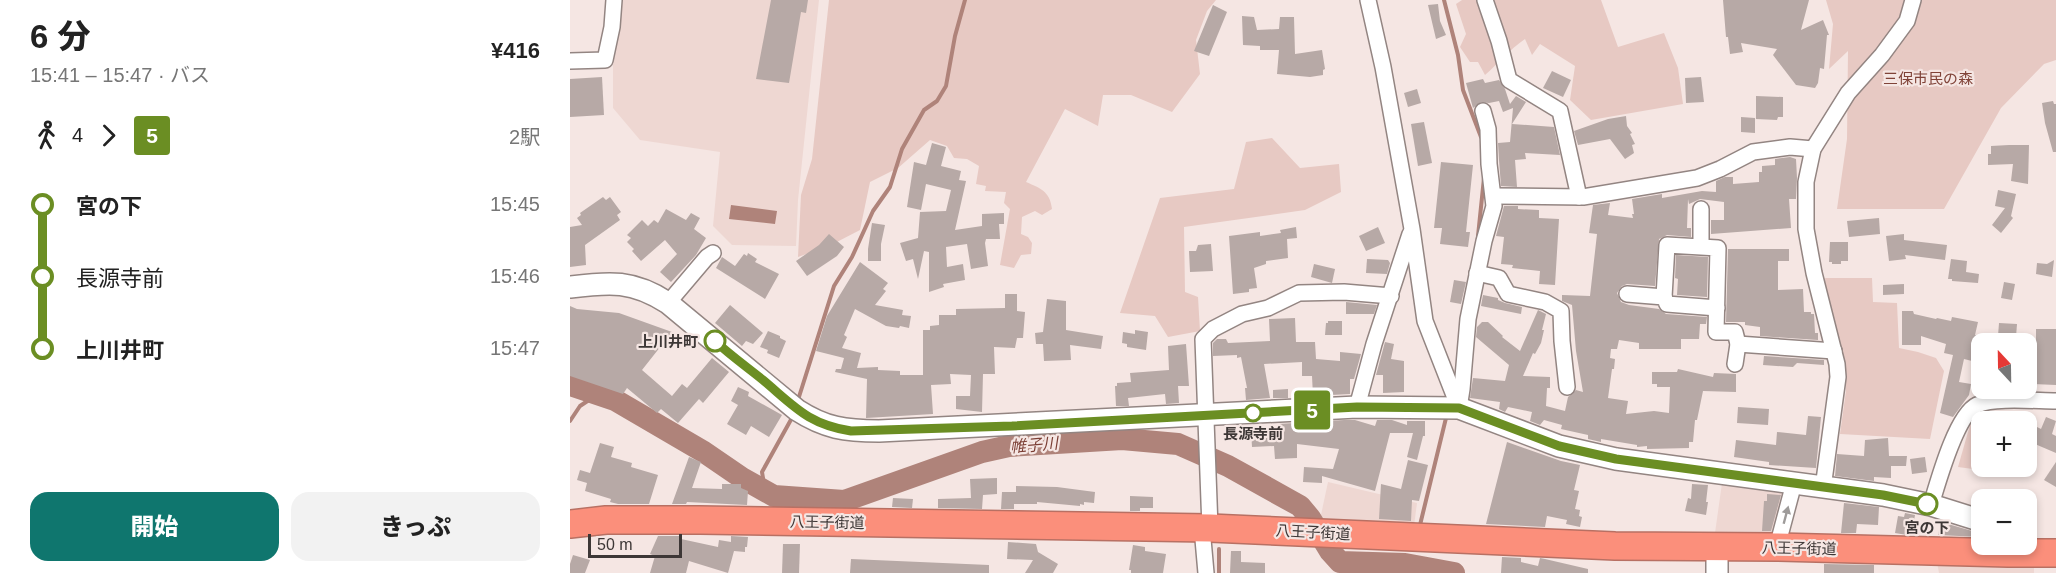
<!DOCTYPE html>
<html lang="ja">
<head>
<meta charset="utf-8">
<style>
  body { margin:0; font-family:Arial,"Noto Sans JP",sans-serif; background:#f2f2f2; color:#222; height:100vh; display:flex; flex-direction:column; font-size:22px; white-space:nowrap }
  * { box-sizing:border-box; margin:0 }
  p { font-size:20px; color:#767676 }
  .icon { flex:none; width:33px; height:33px; fill:none; stroke:currentColor; stroke-width:2; stroke-linecap:round; stroke-linejoin:round }
  .map { position:relative; flex:1; overflow:hidden }
  .sheet { display:flex; flex-direction:column; background:#fff; width:570px }
  .sheet>* { flex:none }
  .badge { padding:0 12px; border-radius:4px; font-size:21px; line-height:39px }
  .needle { width:39px; rotate:338deg }
  .buttons { position:absolute; left:1401px; top:333px; display:grid; gap:12px }
  .buttons a { display:grid; place-items:center; width:66px; height:66px; border-radius:12px; background:#fff; box-shadow:0 3px 9px #0003; font-size:30px }
  .scale { position:absolute; left:18px; bottom:15px; width:94px; box-sizing:border-box; padding-left:6px; border:3px solid #3d3736; border-top:0; font-size:16px; line-height:21px; white-space:nowrap; color:#3d3736; -webkit-text-stroke:4px #f5e6e3; paint-order:stroke }
  .map>.badge { position:absolute; translate:-50% -50%; box-shadow:0 0 0 3px #fff }
  .legs { display:flex; align-items:center; gap:9px; height:66px; padding:0 30px; font-size:20px }
  .legs p { margin-inline-start:auto }
  .headline { display:flex; align-items:center; justify-content:space-between; height:102px; padding:0 30px }
  h1 { font-size:33px; font-weight:800; line-height:45px }
  .cta { display:flex; gap:12px; margin-top:auto; padding:12px 30px }
  .cta a { flex:1; height:69px; border-radius:18px; background:#0f766e; color:#fff; font-size:24px; font-weight:800; line-height:69px; text-align:center }
  .cta a+a { background:#f2f2f2; color:#222 }
  ul { padding:0 30px; list-style:none }
  li { display:flex; align-items:center; gap:21px; height:72px; font-size:22px }
  li i { display:grid; place-items:center; width:9px; height:100%; margin:0 8px; background:currentColor }
  li i::after { content:''; width:15px; height:15px; margin:-8px; border:4px solid; border-radius:50%; background:#fff }
  li p { margin-inline-start:auto }
  li:first-child i { background:linear-gradient(#0000 50%,currentColor 0) }
  li:last-child i { background:linear-gradient(currentColor 50%,#0000 0) }
  main { display:flex; flex:1; min-height:0 }
  .map>svg:first-child { display:block }
</style>
</head>
<body>
<main>
<section class="sheet">
<div class="headline"><div><h1>6 分</h1><p>15:41 – 15:47 · バス</p></div><b>¥416</b></div>
<div class="legs"><svg class="icon" aria-label="walk" viewBox="0 0 24 24"><circle cx="13" cy="4" r="2"/><path d="M13 8l-2 6 4 7M11 14l-3 7M7 12l3-4h3l4 4"/></svg>4<svg class="icon" aria-label="forward" viewBox="0 0 24 24"><path d="M9 5l7 7-7 7"/></svg><b class="badge" style="background:#6b8e23;color:#fff">5</b><p>2駅</p></div>
<ul>
<li><i style="color:#6b8e23"></i><b>宮の下</b><p>15:45</p></li>
<li><i style="color:#6b8e23"></i><span>長源寺前</span><p>15:46</p></li>
<li><i style="color:#6b8e23"></i><b>上川井町</b><p>15:47</p></li>
</ul>
<div class="cta"><a>開始</a><a>きっぷ</a></div>
</section>
<div class="map">
<svg width="1486" height="573" viewBox="0 0 1486 573">
  <rect width="100%" height="100%" fill="#f5e6e3"/>
  <g fill="#eed7d2">
    <path d="M39,0H249L228,200L226,246L162,245L143,226L150,152L70,140L43,108V64L50,11Z"/>
    <path d="M758,482L847,503L844,526L754,525L751,515Z"/>
    <path d="M1152,483L1219,492L1207,535L1145,533Z"/>
    <path d="M1367,562L1464,563V573H1369Z"/>
  </g>
  <g fill="#e7c9c3">
    <path d="M259,0H646L637,11L626,40L630,74L602,112L561,95H533L528,126L495,109L456,182C470,188 480,191 482,209L472,215L465,211L452,217L451,234L458,237L462,243L461,254L451,255L444,268L430,265L440,209L434,203L436,192L415,191L416,186L406,184L409,166L397,159L384,158L377,146L360,140L328,168L300,182L290,230L261,245L228,257L231,195L242,159Z"/>
    <path d="M892,0H1031L1048,47L1094,33L1108,68L1113,104L1021,120L1000,100L1005,66L970,44L962,55L955,39C939,50 929,63 915,75L908,62H900L890,47L896,34L886,4Z"/>
    <path d="M1256,0H1486V60L1474,64L1431,108L1374,209H1267L1277,139L1278,51L1259,69L1263,24Z"/>
    <path d="M702,138L730,168L769,164L771,192L735,210L614,227L615,292L628,297L630,331L598,337L585,316L550,313L590,198L664,189L676,142Z"/>
    <path d="M1256,278H1302L1303,302L1327,303L1329,348L1348,352L1366,358L1374,371L1360,439L1270,434L1276,391L1273,356L1253,279Z"/>
    <path d="M1400,425L1411,428L1410,470L1388,467Z"/>
  </g>
  <path fill="#af837a" d="M161,205L207,211L205,224L159,219Z"/>
  <g fill="none" stroke-linecap="round" stroke-linejoin="round">
    <g stroke="#af837a" stroke-width="4">
      <path d="M874,0L888,55L893,90L911,137"/>
      <path d="M908,236L914,178"/>
      <path d="M228,400L264,286L282,257L303,211L320,187L332,149L354,110L367,101L376,86L385,36L395,0"/>
      <path d="M0,421L10,406L28,394"/>
      <path d="M657,474L658,466"/>
      <path d="M195,490L192,472L223,416"/>
      <path d="M850,525L876,418"/>
      <path d="M649,549V573"/>
    </g>
    <path stroke="#af837a" stroke-width="22" d="M0,385L45,400L134,452L172,478L204,496L274,501L412,452L439,446L552,439L608,444L658,466L730,506L740,518L760,551L770,562L835,564L884,573"/>
  </g>
  <g fill="#b7a9a6">
    <path d="M201,0H238L236,13L231,12L219,83L186,79Z"/>
    <path d="M1153,0H1239L1231,30L1253,20L1259,35H1257L1254,69L1250,68L1248,83L1245,88L1226,85L1203,55L1207,49L1171,43L1173,52L1160,54L1158,37H1156Z"/>
    <path d="M868,4L870,21L876,35L866,39L858,5Z"/>
    <path d="M643,5L657,12L639,56L624,51Z"/>
    <path d="M672,16L684,17L687,30L709,29L710,17H724L725,54L752,50L755,69L753,70V75L740,77L707,74L709,50H690V46L673,45Z"/>
    <path d="M982,71L1001,80L993,97L973,88Z"/>
    <path d="M32,77L34,115L0,117V79Z"/>
    <path d="M1131,77L1134,102L1116,103L1115,78Z"/>
    <path d="M913,79L915,83L929,80L935,89L940,104L946,96L956,102L942,124L984,127L990,155L955,153L956,159L945,160L947,187L931,186L929,160L928,143L940,142L943,108L933,112L929,101L919,103L911,102L903,108L896,83Z"/>
    <path d="M847,89L851,103L838,107L834,93Z"/>
    <path d="M1186,96L1213,97V117H1208L1207,120L1186,119Z"/>
    <path d="M1483,101L1484,104H1486V152H1483L1475,123L1472,103Z"/>
    <path d="M1056,116L1057,126L1062,133L1060,134L1065,144L1062,145L1064,153L1055,159L1040,139L1008,145L1004,131L1038,119Z"/>
    <path d="M1171,117L1185,118V133L1171,132Z"/>
    <path d="M854,122L862,163L848,166L841,124Z"/>
    <path d="M362,143L376,147L371,166L391,171L389,180L396,181L385,230L412,226V214L434,213V224H429L430,239H416L415,243L418,266L401,269L397,244L376,247L377,267L393,264L395,280L373,284L374,287L359,292V252L354,251L348,279L343,259L336,261L330,243L348,238L350,212L376,211L381,190L356,184L351,210L337,207L344,162L356,165Z"/>
    <path d="M1439,145H1459L1458,184L1441,181L1443,164L1418,165V154H1421V146Z"/>
    <path d="M1220,157L1226,159L1227,178L1226,199H1219L1221,228L1141,234V220H1154V202L1130,199L1119,204L1118,199L1117,228H1121V237L1097,235L1089,239L1085,286L1057,284L1052,286L1047,293L1051,302L1059,305L1089,309L1096,314L1137,317L1136,324H1130L1129,339H1111V349H1069V343L1049,340L1047,349H1041L1040,358L1045,359L1044,369H1042L1038,398L1058,401L1056,414L1084,411L1099,413L1100,387H1087V384H1082V372H1107L1108,369L1143,377L1144,373L1166,374V392L1133,391L1127,420H1125L1123,442H1119V448L1077,449V446L1067,447V445L1031,439V442L1018,439V435L991,429L992,425L974,420L970,425L960,421L962,412L938,407L935,412L929,409L930,402L900,398L903,378L935,381L939,365L906,337L907,327L912,322H918L933,336L932,337L950,351L968,310L976,314L972,330H974L971,343L965,354L963,353L953,376L980,377V388H977L976,406L995,411L998,397L1006,390L1013,392L1006,351L1002,305L992,301V295L1020,296L1027,234L1019,233L1023,205L1040,203L1038,215L1063,218L1062,214H1064L1062,199L1092,194V198L1132,191L1146,192V181L1155,177H1163V184L1189,182V172H1192V166L1205,165V159Z"/>
    <path d="M871,162L903,165L896,232H900L898,247L870,244L872,228H864Z"/>
    <path d="M1428,190L1446,194L1441,216L1443,218L1431,233L1422,225L1435,208L1425,206Z"/>
    <path d="M33,197L36,200L40,197L51,212L47,215L50,220L15,245L16,265L0,267V227L12,225L7,218L11,215L10,213Z"/>
    <path d="M934,206H948V209L969,210V218L989,219L985,285L969,284L970,271L942,268L943,265L931,264L934,237L926,236Z"/>
    <path d="M96,209L116,220L121,213L130,218L124,229L136,238L126,255L101,282L90,272L107,254L95,240L71,261L62,251L64,249L57,242L61,238L57,235L72,220L78,226L84,220L88,223Z"/>
    <path d="M1309,218L1310,234L1279,237L1277,221Z"/>
    <path d="M302,223L315,225L311,244V261H298V249Z"/>
    <path d="M726,227L727,238L717,239L718,258L696,261V264L684,268L687,288L679,289V292L663,294L659,236L690,232V236L711,233L710,230Z"/>
    <path d="M808,227L815,243L796,251L789,236Z"/>
    <path d="M259,234L274,247L267,256L237,276L226,261L249,245Z"/>
    <path d="M1334,234V240L1377,245L1375,260L1335,255L1336,259L1319,261L1316,236Z"/>
    <path d="M1260,242H1278V261H1271V264H1262V262H1259Z"/>
    <path d="M641,244L643,271L620,272L619,251H626L628,245Z"/>
    <path d="M1158,249H1219V261H1208V290L1233,289L1234,312H1241V314H1244L1245,333H1248V340L1190,336V327L1175,325V322H1156Z"/>
    <path d="M178,253L187,259L185,262L209,274L195,299L146,268L152,257L165,266L174,254L177,256Z"/>
    <path d="M1106,255L1138,257L1137,297L1107,295L1108,279L1105,278Z"/>
    <path d="M797,259L818,260L820,263L817,274L796,273Z"/>
    <path d="M1381,259L1397,261L1396,272L1409,274L1408,283L1382,281V279H1378Z"/>
    <path d="M1484,260L1482,277L1466,274L1467,263L1477,264Z"/>
    <path d="M290,262L318,283L313,289L316,291L305,305L333,310L332,315L341,316L339,328L330,326L329,328L316,326L285,309L274,335L277,337L272,348L291,353L287,368L308,367V370L330,371V375H353V330H360V326L369,325V315H386V309L435,308V294H447V311L455,312L453,338H447L445,348L424,347L425,374H413L412,412L386,409V396H400L401,375L380,374L381,384L361,385L363,414L296,418L297,379L265,372L266,369H271L274,358L246,351L257,316Z"/>
    <path d="M744,264L765,269L762,283L741,277Z"/>
    <path d="M884,280L896,282L891,304L880,302Z"/>
    <path d="M1434,282L1445,284L1442,300L1431,298Z"/>
    <path d="M1334,284V294L1313,295V285Z"/>
    <path d="M913,295L928,298V300L935,303L952,307L951,314L911,306Z"/>
    <path d="M477,299L496,301V330L533,336L531,349L500,345L501,360L474,361L473,344H466L465,333L473,332Z"/>
    <path d="M776,302L807,305L804,314H776Z"/>
    <path d="M160,305L193,333L183,344L176,341L172,346L145,323Z"/>
    <path d="M0,306L7,309L49,313L102,332L72,370L102,396L112,384L117,388L142,358L159,372L133,403L129,399L108,423L91,409L87,413L57,388L53,394L0,376Z"/>
    <path d="M1332,311H1343L1344,314L1366,319L1367,318L1381,321L1382,317L1408,322L1405,335L1410,336L1405,359L1403,358L1402,361L1394,359L1389,382L1401,384L1399,395L1383,417L1370,413L1383,355L1374,353L1376,344L1351,336V345H1332Z"/>
    <path d="M725,318L726,342H745L746,359L770,361V352L791,354L784,379H780V394L743,396L742,376H732V362L694,364L700,398L676,400L675,388H677L671,357L667,358V355L643,356V343L647,339H656L658,343L700,341L699,319Z"/>
    <path d="M758,321H772V335H755L756,323H758Z"/>
    <path d="M1429,323L1447,324L1446,337L1428,336Z"/>
    <path d="M1466,329H1486V385L1463,384V381H1461L1462,341H1466Z"/>
    <path d="M565,330L578,332L576,350L557,347V344L552,343L553,332L565,334Z"/>
    <path d="M198,331L210,336V338L216,341L209,358L197,353L198,350L190,347Z"/>
    <path d="M815,342L824,344L821,359L834,361V392L813,393V375H806Z"/>
    <path d="M616,344L619,386H608L609,403L596,404L595,394L558,398L559,406H546L545,386H547V383L561,382L560,373L599,370L598,346Z"/>
    <path d="M1194,356L1254,360V365L1227,363L1223,367L1193,365Z"/>
    <path d="M168,387L179,392L178,396L212,415L199,437L181,426L176,435L157,424L168,405L161,401Z"/>
    <path d="M718,389V398H703V390Z"/>
    <path d="M1168,407L1199,409L1198,425L1167,423Z"/>
    <path d="M1238,416L1251,417L1246,468L1199,465V462L1164,457L1166,440L1206,445L1207,432L1236,435Z"/>
    <path d="M1476,417L1486,421L1482,434L1486,436V453L1460,442L1467,427L1471,429Z"/>
    <path d="M774,420H785L805,426L807,420H822L837,425V421H855V436H853L847,460L837,457L843,433H820L805,491L752,476V483L733,482L734,467L763,469L769,449L727,444V458L705,459L704,446L682,447L681,430L709,429L708,424Z"/>
    <path d="M1318,438L1319,456H1337L1336,466H1321V478L1304,477V481L1265,476L1267,454L1294,456L1295,440Z"/>
    <path d="M937,442L991,461L1010,465L1004,490L1009,491L1005,509L1010,510L1009,516L1012,517L1010,527L996,524L997,520L977,516L975,527L916,524Z"/>
    <path d="M30,443L44,447L41,457L62,463L61,467L88,475L79,504H48L40,502L41,499L15,491L17,483L7,480L10,470L20,473Z"/>
    <path d="M119,457L131,462L122,488L152,489V484H171V488L178,491L177,505L117,502L116,504H102Z"/>
    <path d="M1355,457L1357,472L1342,474L1340,459Z"/>
    <path d="M838,460L858,465L849,501L842,500L841,521L809,519L811,484L831,489Z"/>
    <path d="M1486,462V487L1474,480Z"/>
    <path d="M427,478V494L413,495L412,509L368,508V499L401,498L400,479Z"/>
    <path d="M1122,484L1138,485L1136,502H1138L1136,515L1115,511L1118,498L1121,499Z"/>
    <path d="M446,486L487,487L525,492L524,503L514,502V505L510,504V506L467,502V504H444V509H431L432,492H446Z"/>
    <path d="M1197,494L1211,495L1201,531H1192L1194,501H1197Z"/>
    <path d="M560,496L583,497V508H570V511H560Z"/>
    <path d="M323,498L343,499L342,508L322,507Z"/>
    <path d="M1274,503L1309,507L1308,525L1287,524L1286,533H1271Z"/>
    <path d="M1335,513L1345,515L1342,533L1338,532L1337,535L1325,533L1328,516L1334,517Z"/>
    <path d="M1371,522L1409,533L1410,537L1368,535Z"/>
    <path d="M88,536H112L111,539L148,547L149,540L161,542V536L178,537L177,547H175V552L164,551L158,573L119,561L116,573H80L85,556L80,554Z"/>
    <path d="M438,542L466,544L468,552L488,564L483,573H455L463,560L437,559Z"/>
    <path d="M213,544H230L229,573H212Z"/>
    <path d="M563,545L575,547V551L596,554L593,573H561V570H559Z"/>
    <path d="M661,551H671V562L695,563V573H660Z"/>
    <path d="M3,555L20,560L15,573H0V564Z"/>
    <path d="M932,557L951,558V562L968,566L970,558L975,559L1018,569V573H931Z"/>
    <path d="M281,559L419,565V573H280Z"/>
    <path d="M1254,564L1304,565V573H1254Z"/>
  </g>
  <g fill="none" stroke-linecap="round" stroke-linejoin="round">
    <g stroke="#938582" stroke-width="18">
      <g id="street">
        <path d="M798,0L813,67L842,229L855,321L889,408"/>
        <path d="M915,0L929,41L939,80L990,111L1009,197"/>
        <path d="M0,61L35,60L42,27L44,0"/>
        <path d="M924,196L1013,197L1127,178L1150,169L1183,152L1220,147L1243,149"/>
        <path d="M1131,246V209"/>
        <path d="M907,273L929,278L938,294L975,302L991,311L992,341L997,387"/>
        <path d="M1057,294L1094,297L1097,304L1147,308"/>
        <path d="M1094,297L1097,245L1148,248L1146,332H1165L1168,344L1165,364"/>
        <path d="M98,303L137,257L143,253"/>
        <path d="M1168,344L1264,351"/>
        <path d="M787,407L804,344L840,234"/>
        <path d="M889,408L892,389L898,319L914,241L924,206L919,164L918,129L913,111"/>
        <path d="M1253,488L1268,377L1267,364L1244,273L1236,229V182L1243,149L1278,93L1312,55L1337,21L1343,0"/>
        <path d="M1361,505C1368,482 1386,415 1407,405C1424,397 1466,401 1486,401"/>
        <path d="M632,528L636,573"/>
        <path d="M640,528L633,339L643,329L672,314L698,308L729,293L774,292L821,296"/>
        <path d="M1207,547L1224,483"/>
      </g>
    </g>
    <g stroke="#938582" stroke-width="24">
      <g id="secondary">
        <path d="M0,287C40,282 63,280 98,303L227,410C255,428 275,431 309,431L787,407L889,408L989,446L1046,459L1313,495L1361,505L1412,521"/>
        <path d="M1147,573V548"/>
      </g>
    </g>
    <g stroke="#b87063" stroke-width="30">
      <path id="highway" d="M0,524L36,520H130L640,528L1045,546L1207,547L1438,553H1486"/>
    </g>
    <use href="#street" stroke="#fff" stroke-width="15"/>
    <use href="#secondary" stroke="#fff" stroke-width="21"/>
    <use href="#highway" stroke="#fb8f7b" stroke-width="27"/>
  </g>
  <defs><path id="oneway-solid" d="M-6-.8H1V-3.2L6.5 0L1 3.2V.8H-6Z" transform="scale(1.5)"/></defs>
  <use fill="#9e9b9a" href="#oneway-solid" transform="translate(1216 515) rotate(-75)"/>
  <g fill="none" stroke-linecap="round" stroke-linejoin="round">
    <g stroke="#fff" stroke-width="14">
      <path id="line-1" d="M145,341C160,355 177,367 193,380C225,407 238,424 281,431L442,426L787,407L889,408L989,446L1046,459L1313,495L1357,504"/>
    </g>
    <use href="#line-1" stroke="#6b8e23" stroke-width="9"/>
  </g>
  <g fill="#fff" stroke="#6b8e23" stroke-width="3">
    <circle cx="145" cy="341" r="10"/>
    <circle cx="683" cy="413" r="8"/>
    <circle cx="1357" cy="504" r="10"/>
  </g>
  <g text-anchor="middle" dominant-baseline="central" stroke-width="4.5" stroke-linejoin="round" paint-order="stroke">
    <g font-size="15" fill="#804338" stroke="#f5e6e3">
      <text x="1358" y="78">三保市民の森</text>
    </g>
    <g font-size="15" font-weight="bold" fill="#3d3736" stroke="#f5e6e3">
      <text x="128" y="341" text-anchor="end">上川井町</text>
      <text x="683" y="433">長源寺前</text>
      <text x="1357" y="527">宮の下</text>
    </g>
    <g font-size="15" fill="#3d3736" stroke="#f5e6e3">
      <text transform="translate(257 522) rotate(1)">八王子街道</text>
      <text transform="translate(743 532) rotate(3)">八王子街道</text>
      <text transform="translate(1229 548) rotate(1)">八王子街道</text>
    </g>
    <g font-size="16" font-style="italic" fill="#7b3e34" stroke="#f5e6e3">
      <text transform="translate(464 445) rotate(-5)">帷子川</text>
    </g>
  </g>
</svg>
<div class="buttons">
<a><svg class="needle" viewBox="-14 -14 28 28"><path d="M0-13l5 13h-10z" fill="#e53935"/><path d="M0 13l5-13h-10z" fill="#767676"/></svg></a>
<a>+</a>
<a>−</a>
</div>
<div class="scale">50 m</div>
<b class="badge" style="left:742px;top:410px;background:#6b8e23;color:#fff">5</b>
</div>
</main>
</body>
</html>
